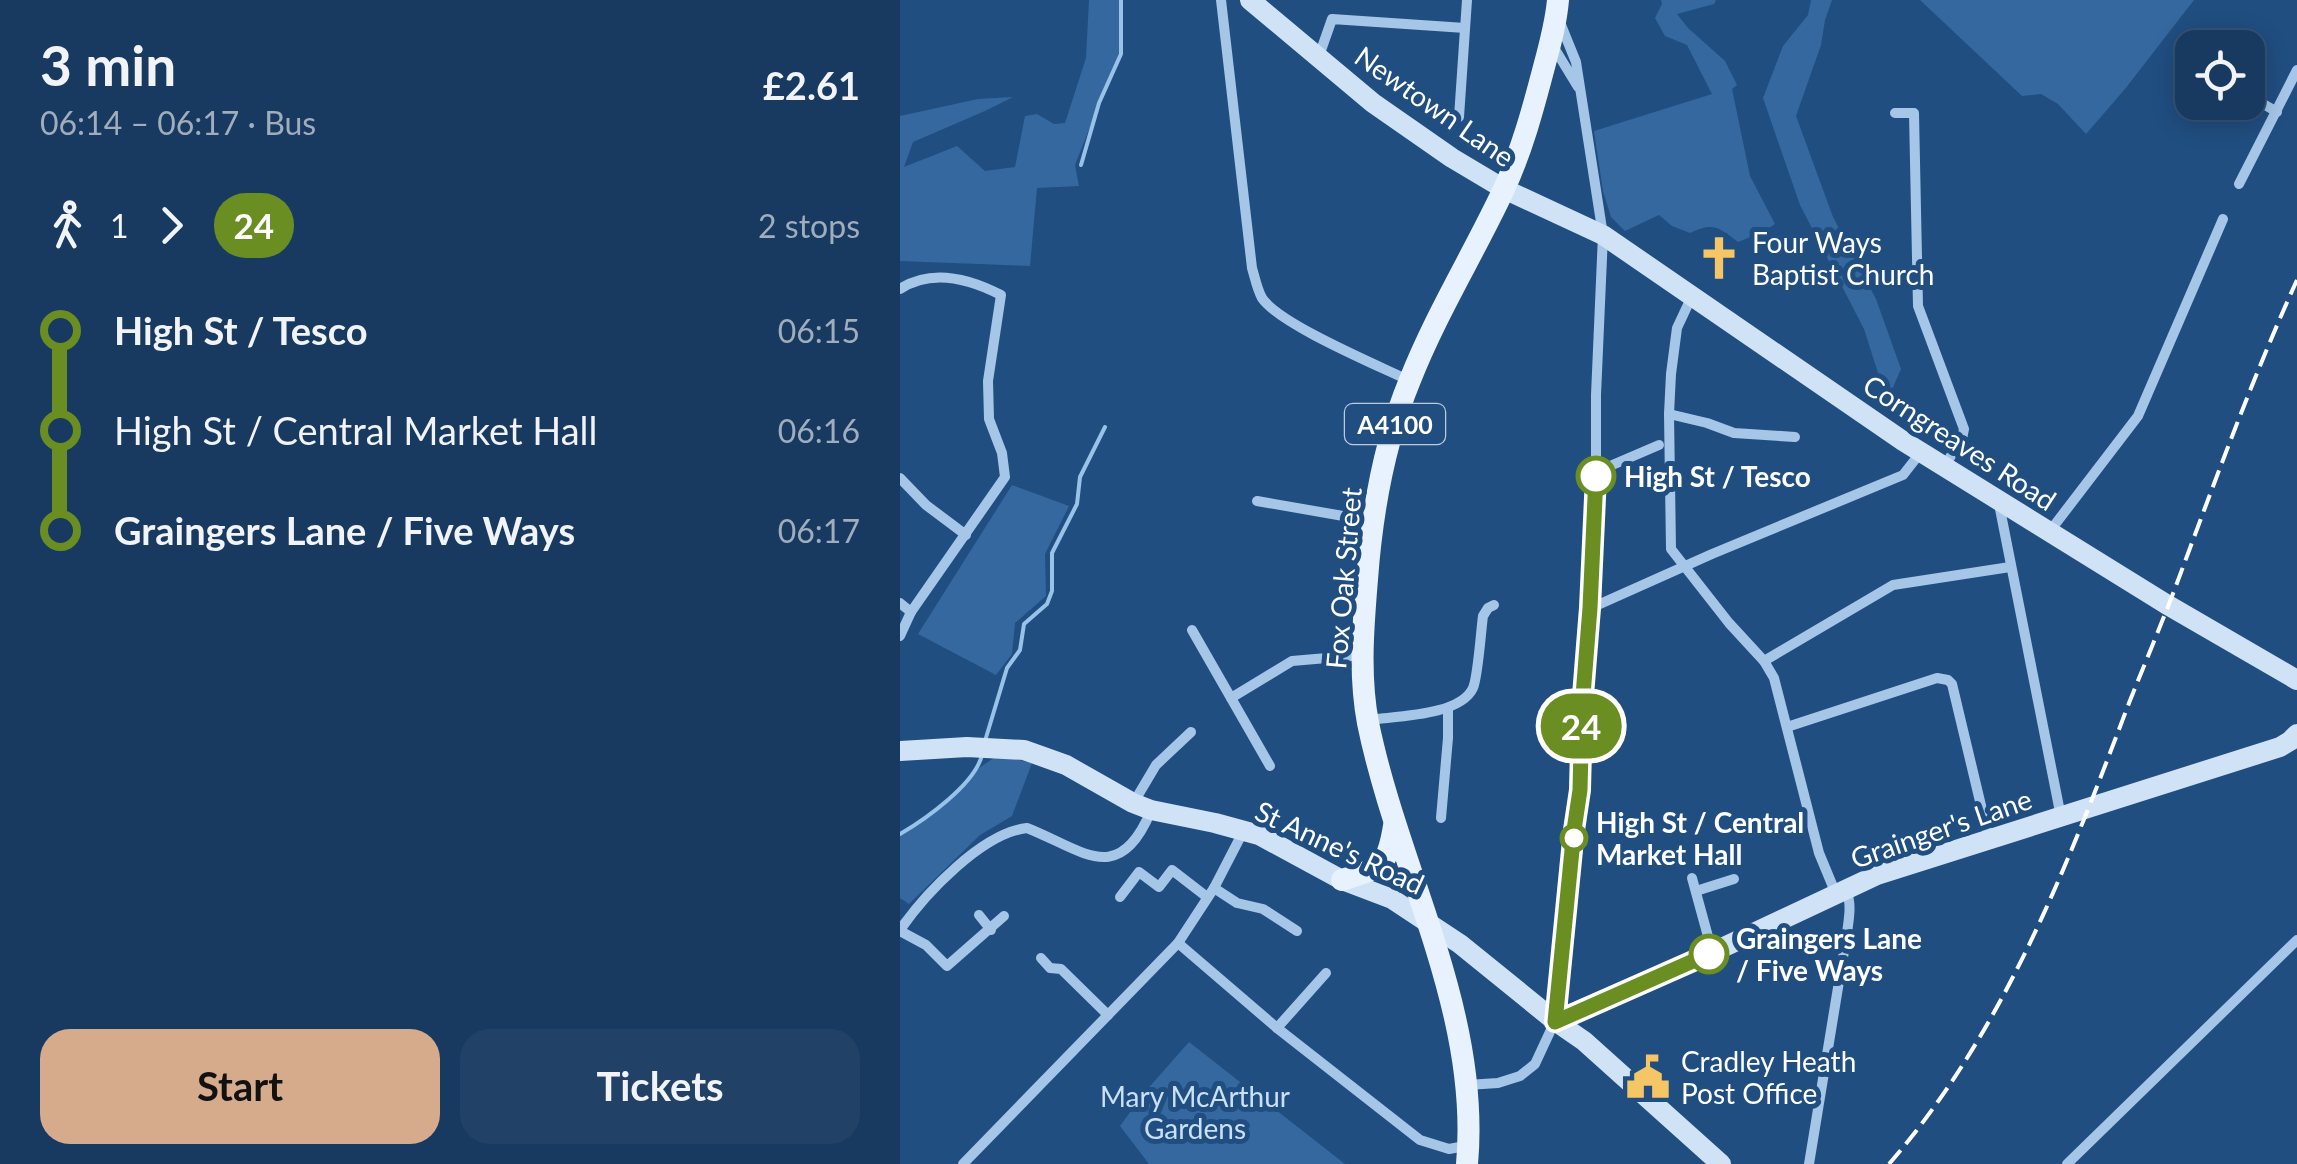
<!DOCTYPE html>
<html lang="en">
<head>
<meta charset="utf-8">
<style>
  body { margin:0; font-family:Lato,sans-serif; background:#214167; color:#f1f3f6; height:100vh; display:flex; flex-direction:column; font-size:38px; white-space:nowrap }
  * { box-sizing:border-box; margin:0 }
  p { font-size:32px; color:#9fadbd }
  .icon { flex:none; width:55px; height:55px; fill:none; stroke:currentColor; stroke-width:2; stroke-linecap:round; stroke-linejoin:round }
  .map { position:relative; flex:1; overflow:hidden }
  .sheet { display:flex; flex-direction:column; background:#183a61; width:900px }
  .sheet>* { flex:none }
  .badge { padding:0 20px; border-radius:32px; font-size:35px; line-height:65px }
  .buttons { position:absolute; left:1275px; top:30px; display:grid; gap:20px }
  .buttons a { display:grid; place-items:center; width:90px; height:90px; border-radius:20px; background:#183a61; box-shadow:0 5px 25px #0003,0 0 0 2px #365476; font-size:50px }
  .map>.badge { position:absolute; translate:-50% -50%; box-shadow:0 0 0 5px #fff }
  .legs { display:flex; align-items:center; gap:15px; height:110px; padding:0 40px; font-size:32px }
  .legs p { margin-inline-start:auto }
  .head { display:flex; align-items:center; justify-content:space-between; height:170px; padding:0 40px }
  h1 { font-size:55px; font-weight:700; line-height:75px }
  .button { display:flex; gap:20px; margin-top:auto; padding:20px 40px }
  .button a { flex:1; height:115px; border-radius:30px; background:#d6ab8b; color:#111; font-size:40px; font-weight:700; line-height:115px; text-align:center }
  .button a+a { background:#214167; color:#f1f3f6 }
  ul { padding:0 40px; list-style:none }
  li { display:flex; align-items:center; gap:35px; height:100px; font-size:38px }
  li i { display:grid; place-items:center; width:15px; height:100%; margin:0 12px; background:currentColor }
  li i::after { content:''; width:25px; height:25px; margin:-12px; border:8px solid; border-radius:50%; background:#183a61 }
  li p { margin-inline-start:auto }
  li:first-child i { background:linear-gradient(#0000 50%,currentColor 0) }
  li:last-child i { background:linear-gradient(currentColor 50%,#0000 0) }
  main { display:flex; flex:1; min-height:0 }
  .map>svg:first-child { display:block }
</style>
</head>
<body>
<main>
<section class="sheet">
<div class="head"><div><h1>3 min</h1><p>06:14 – 06:17 · Bus</p></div><b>£2.61</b></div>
<div class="legs"><svg class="icon" aria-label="walk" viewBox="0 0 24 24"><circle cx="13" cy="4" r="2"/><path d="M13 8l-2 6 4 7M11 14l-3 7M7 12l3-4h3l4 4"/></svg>1<svg class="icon" aria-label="forward" viewBox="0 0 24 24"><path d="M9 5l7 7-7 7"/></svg><b class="badge" style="background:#6b8e23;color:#fff">24</b><p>2 stops</p></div>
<ul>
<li><i style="color:#6b8e23"></i><b>High St / Tesco</b><p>06:15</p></li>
<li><i style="color:#6b8e23"></i><span>High St / Central Market Hall</span><p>06:16</p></li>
<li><i style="color:#6b8e23"></i><b>Graingers Lane / Five Ways</b><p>06:17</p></li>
</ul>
<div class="button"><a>Start</a><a>Tickets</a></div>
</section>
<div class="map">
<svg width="1397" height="1164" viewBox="0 0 1397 1164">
  <rect width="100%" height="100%" fill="#204e81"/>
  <g fill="#34689f">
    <path d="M189,0H219L222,54L207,84L175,165L179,186L137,188L130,266L0,261V116L78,99L113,97L85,111L13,142L4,167L57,146L85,171L115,167L125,116L137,114L154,124L165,123L186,58Z"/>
    <path d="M761,0H816L814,4L777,14L788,28L825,61L837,85L832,89L850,176L875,224L863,232L838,242C818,227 814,222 790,233L772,226L759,215L725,231L711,217L703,191L694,131L812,94L787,45L765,36L755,18L762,4Z"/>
    <path d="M911,0H932L925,20L921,45L896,116L933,217L976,299L1001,369L987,401L964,329L900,205L863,98L883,46L908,15Z"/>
    <path d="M1020,0H1294L1225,89L1186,134L1158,104L1141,94L1122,96Z"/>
    <path d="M112,485L169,506L145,554L146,596L115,623L112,654L96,675L18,634Z"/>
    <path d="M98,755L132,763L112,816L80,835L9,904L0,898V834L32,815L79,768Z"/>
    <path d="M289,1042L445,1164H249L220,1126L244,1093Z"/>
  </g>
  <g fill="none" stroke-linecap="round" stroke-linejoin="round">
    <g stroke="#99c2e9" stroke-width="4">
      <path d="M181,165L199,103L221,54V0"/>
      <path d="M85,741L107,668L120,650L124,624L147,604L152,591V553L177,504L180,477L205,427"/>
      <path d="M0,834C26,819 75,784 82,755"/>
    </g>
    <g stroke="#a6c6e8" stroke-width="10">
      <path d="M321,0L352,268C355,278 357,289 362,298C379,324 477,365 508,380"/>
      <path d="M653,46L678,87"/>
      <path d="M419,56L432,19L565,28"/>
      <path d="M1348,95L1377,112"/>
      <path d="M995,113H1014L1018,306L1064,429L1062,439L1045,465"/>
      <path d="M559,117L567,0"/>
      <path d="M1339,184L1397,70"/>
      <path d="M0,289C32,268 70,279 101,295L88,381L89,419L102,453L105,477L11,612L0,603"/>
      <path d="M792,296L777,328L771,374L769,414L771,549L829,623L864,661L874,678L919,853L936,894"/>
      <path d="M769,414L807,423L834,433L895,437"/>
      <path d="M696,472L759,445"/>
      <path d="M0,478L26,505L66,535"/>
      <path d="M357,501L472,521"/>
      <path d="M1099,504L1161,817"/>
      <path d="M1150,531L1238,416L1323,219"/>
      <path d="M691,608L812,554L1003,475L1021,452"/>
      <path d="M292,630L370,766"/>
      <path d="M0,636L11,612"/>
      <path d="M864,661L993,585L1110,567"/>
      <path d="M331,698L392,661L462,655"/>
      <path d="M469,720C496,716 560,716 573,688C578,677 581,630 583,616L588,608L594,605"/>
      <path d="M887,727L1037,678L1048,680L1052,684L1089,839"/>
      <path d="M234,802L256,765L291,732"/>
      <path d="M541,818L548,738V708"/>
      <path d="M792,878L812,951"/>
      <path d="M314,888L337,903L363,909L397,931"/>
      <path d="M796,891L834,879"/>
      <path d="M220,897L239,872L259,887L272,870L307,897"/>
      <path d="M79,915L91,930"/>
      <path d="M0,930C25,894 82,833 127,828C183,850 218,888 251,811"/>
      <path d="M0,931L26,945L47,966L104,916"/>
      <path d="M278,943L377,1028L520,1140L549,1149L565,1146"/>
      <path d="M141,958L150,968L161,969L208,1015"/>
      <path d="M377,1028L426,973"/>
      <path d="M567,1085L598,1083L620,1076L635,1064L655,1021L674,830L680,790L681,708L691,608L696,472V395L703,235L676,62L661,25"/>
      <path d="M63,1164L278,943L314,888L344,830"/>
      <path d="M909,1164L947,933C949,918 952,904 946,889"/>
      <path d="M1167,1164L1397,940"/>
    </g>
    <g stroke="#d0e2f6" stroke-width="20">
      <path d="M350,0L473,103L552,158L604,189L703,235L1003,441L1266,604L1397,680"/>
      <path d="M0,751L67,747L124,750L166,765L233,803L251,810L315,823L359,835L442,880L492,899L560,944L655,1021L684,1041L821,1164"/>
      <path d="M655,1021L792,962L977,875L1380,747L1390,741L1397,734"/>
    </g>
    <g stroke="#e8f1fe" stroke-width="22">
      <path d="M442,880C481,867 487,869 494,826"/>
      <path d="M567,1164C581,1011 498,870 468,723C459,676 463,627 467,579C472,512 484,443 510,380C536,314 574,253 604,189C622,150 633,109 644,67C650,45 656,23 658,0"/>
    </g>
    <path stroke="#fff" stroke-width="4" stroke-dasharray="18 8" stroke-linecap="butt" d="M989,1164C1104,1032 1168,864 1229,703C1245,663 1262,623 1277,583C1315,481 1352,379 1397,280"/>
  </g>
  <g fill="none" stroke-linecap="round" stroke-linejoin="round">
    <g stroke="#fff" stroke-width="22">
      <path id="line-1" d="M696,476L690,608L682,708L680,790L674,830L655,1022L809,954"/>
    </g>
    <use href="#line-1" stroke="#6b8e23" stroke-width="15"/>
  </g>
  <defs>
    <g id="church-bare" transform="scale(3.45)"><path d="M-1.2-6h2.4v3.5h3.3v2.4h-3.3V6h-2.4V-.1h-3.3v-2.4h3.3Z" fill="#f5c666" stroke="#204e81" stroke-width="2.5" paint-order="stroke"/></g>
    <g id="civic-bare" transform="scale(3.45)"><path d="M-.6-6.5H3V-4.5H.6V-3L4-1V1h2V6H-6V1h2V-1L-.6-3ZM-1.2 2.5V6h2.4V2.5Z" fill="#f5c666" stroke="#204e81" stroke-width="2.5" paint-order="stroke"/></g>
  </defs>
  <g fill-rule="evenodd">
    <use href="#church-bare" x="819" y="258"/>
    <use href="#civic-bare" x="748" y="1077"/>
  </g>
  <g fill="#fff" stroke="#6b8e23" stroke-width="5">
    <circle cx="696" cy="476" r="18"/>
    <circle cx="674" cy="838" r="12"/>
    <circle cx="809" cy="954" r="18"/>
  </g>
  <g text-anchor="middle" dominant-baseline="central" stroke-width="10" stroke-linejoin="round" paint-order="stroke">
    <rect fill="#204e81" stroke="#bccad9" stroke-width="2.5" x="445" y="404" width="100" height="40" rx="8"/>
    <g font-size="25" font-weight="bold" fill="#fff">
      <text x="495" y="424">A4100</text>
    </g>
    <g font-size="28" fill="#fff" stroke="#204e81">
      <text transform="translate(535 106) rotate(35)">Newtown Lane</text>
      <text transform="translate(1060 442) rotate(33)">Corngreaves Road</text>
      <text transform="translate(443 578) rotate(-85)">Fox Oak Street</text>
      <text transform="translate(1041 828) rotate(-19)">Grainger's Lane</text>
      <text transform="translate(440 847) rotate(25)">St Anne's Road</text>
    </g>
    <g font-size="28" fill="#fff" stroke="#204e81" text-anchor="start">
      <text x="852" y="242">Four Ways<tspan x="852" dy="32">Baptist Church</tspan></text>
      <text x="781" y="1061">Cradley Heath<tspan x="781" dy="32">Post Office</tspan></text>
    </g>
    <g font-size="28" font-weight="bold" fill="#fff" stroke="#204e81" text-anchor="start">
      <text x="724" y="476">High St / Tesco</text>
      <text x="696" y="822">High St / Central<tspan x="696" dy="32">Market Hall</tspan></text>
      <text x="836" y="938">Graingers Lane<tspan x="836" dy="32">/ Five Ways</tspan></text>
    </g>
    <g font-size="28" fill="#c9e0f6" stroke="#204e81">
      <text x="295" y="1096">Mary McArthur<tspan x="295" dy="32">Gardens</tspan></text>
    </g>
  </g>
</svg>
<div class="buttons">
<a><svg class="icon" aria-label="locate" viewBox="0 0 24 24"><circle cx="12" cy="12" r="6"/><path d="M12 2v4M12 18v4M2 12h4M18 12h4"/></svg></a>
</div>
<b class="badge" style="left:681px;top:726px;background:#6b8e23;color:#fff">24</b>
</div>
</main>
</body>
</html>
